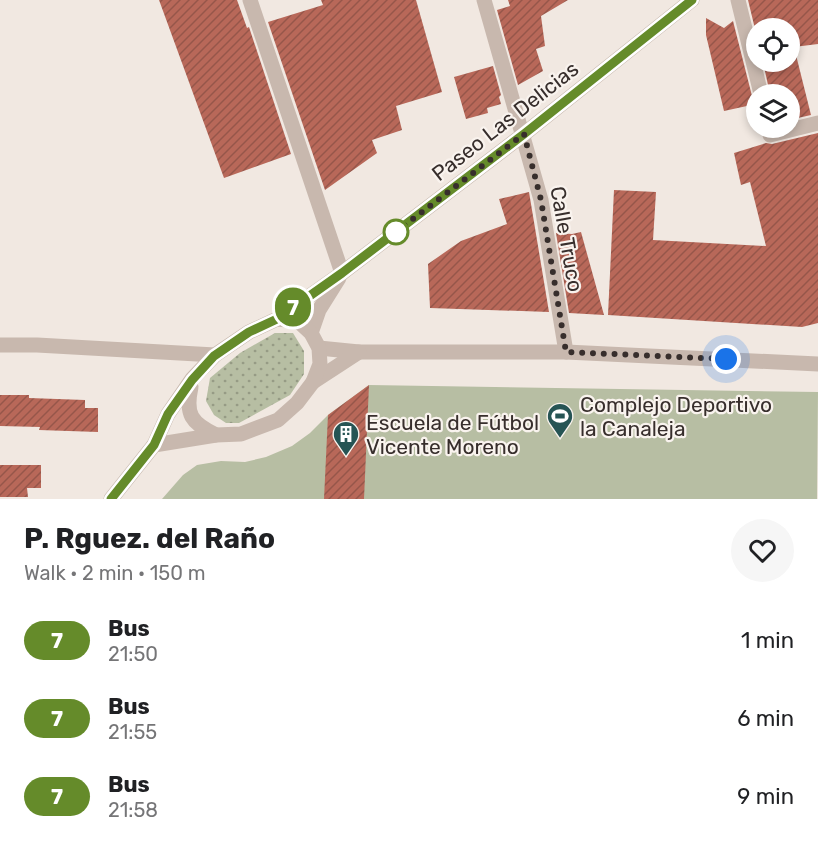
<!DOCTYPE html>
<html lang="en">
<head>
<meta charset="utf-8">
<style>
  body { margin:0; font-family:Rubik,sans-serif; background:#f6f6f6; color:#202124; height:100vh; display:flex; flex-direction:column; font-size:22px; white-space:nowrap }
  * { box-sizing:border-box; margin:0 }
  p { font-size:20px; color:#757577 }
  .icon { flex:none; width:33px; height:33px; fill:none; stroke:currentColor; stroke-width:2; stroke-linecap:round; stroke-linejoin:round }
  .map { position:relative; height:499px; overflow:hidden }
  .side { display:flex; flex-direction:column; background:#fff; flex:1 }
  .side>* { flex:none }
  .badge { padding:0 12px; border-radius:20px; font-size:21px; line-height:39px }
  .controls { position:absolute; left:746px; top:18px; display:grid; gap:12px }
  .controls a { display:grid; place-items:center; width:54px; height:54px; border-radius:50%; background:#fff; box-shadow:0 3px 9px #0003; font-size:30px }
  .you { position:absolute; width:30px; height:30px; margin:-15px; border:4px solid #fff; border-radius:50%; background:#1a73e8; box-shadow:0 0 0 9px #1a73e833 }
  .map>.badge { position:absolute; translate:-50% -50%; box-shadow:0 0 0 3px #fff }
  .round { display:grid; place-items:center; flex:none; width:63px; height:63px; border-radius:32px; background:#f6f6f6 }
  .overview { display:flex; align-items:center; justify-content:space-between; height:102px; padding:0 24px }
  h1 { font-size:28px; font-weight:700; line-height:45px }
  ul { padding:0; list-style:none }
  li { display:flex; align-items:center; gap:18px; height:78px; padding:0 24px }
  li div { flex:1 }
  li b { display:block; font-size:22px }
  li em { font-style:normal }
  li .badge { min-width:66px; font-weight:700; text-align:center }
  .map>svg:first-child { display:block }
</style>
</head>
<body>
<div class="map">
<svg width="818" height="499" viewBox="0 0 818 499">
  <defs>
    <pattern id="grass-dots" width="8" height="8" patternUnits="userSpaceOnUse" patternTransform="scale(1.5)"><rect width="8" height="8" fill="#b7bea3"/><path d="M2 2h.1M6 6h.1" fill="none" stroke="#969b85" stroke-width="1.8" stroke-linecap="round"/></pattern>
    <pattern id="building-hatch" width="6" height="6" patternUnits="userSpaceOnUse" patternTransform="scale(1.5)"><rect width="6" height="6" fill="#b86859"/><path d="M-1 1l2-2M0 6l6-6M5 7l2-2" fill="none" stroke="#96564a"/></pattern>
  </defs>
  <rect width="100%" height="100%" fill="#f1e8e1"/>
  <path fill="url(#grass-dots)" d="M275,333H293L304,351V374L290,395L239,423H226L214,415L206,401L210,378L240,353Z"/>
  <path fill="#b7bea3" d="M369,385L818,392L817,499H162L183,475L197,465L221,461L245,462L266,457L292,446L310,433L328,415Z"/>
  <g fill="url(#building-hatch)">
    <path d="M159,0H237L247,28L249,27L291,154L224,178Z"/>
    <path d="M321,0H416L442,92L396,106L402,130L372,140L377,153L325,190L268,22L323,5Z"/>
    <path d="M508,0H568L541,16L545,46L536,49L543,71L518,85L497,10L510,6Z"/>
    <path d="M748,0H818V44L794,47L811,115L789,120V94H770L763,62H789V28H756V33Z"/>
    <path d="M706,18L724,28L733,21L752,96L756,104L724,111L706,35Z"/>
    <path d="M493,66L501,95L499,97L501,104L487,108L488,113L466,119L454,77Z"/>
    <path d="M818,133V323L802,327L608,315L614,190L656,192L653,240L766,246L750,182L741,185L734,153L766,143L772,144Z"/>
    <path d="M529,192L549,312L430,308L428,264L461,241L507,224L499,199Z"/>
    <path d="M581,232L604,315L569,313L556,233L572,234Z"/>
    <path d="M369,385L364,499H324L328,415Z"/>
    <path d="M0,395H29V398L85,400V408H98V432L39,430L40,427L0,426Z"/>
    <path d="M0,465H41V488H27L28,497H0Z"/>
  </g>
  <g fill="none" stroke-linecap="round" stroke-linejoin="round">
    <g stroke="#c8b8ae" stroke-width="15">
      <path d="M250,0L342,273"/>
      <path d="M484,0L541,200L566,352"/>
      <path d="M738,0L761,94"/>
      <path d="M769,128L770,135L818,123"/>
      <path d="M311,333L319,310L339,278"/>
      <path d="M0,345H37L215,355"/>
      <path d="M319,348L359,352H566L818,364"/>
      <path d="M313,382L359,352"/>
      <path d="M191,387C185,414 191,423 216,435"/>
      <path d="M154,445L216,435L241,434L278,420L297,403L313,382L320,364L319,348L311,333L298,321L277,319"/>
      <path d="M111,499L154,445L168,414L192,379L215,355L249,332L277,319L342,273L524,134L692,0"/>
    </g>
  </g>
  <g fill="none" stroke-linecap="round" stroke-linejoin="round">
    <g stroke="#fff" stroke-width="14">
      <path id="line" d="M111,499L154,445L168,414L192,380L214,356L249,332L277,319L342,273L524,134L692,0"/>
    </g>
    <use href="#line" stroke="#658b2a" stroke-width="9"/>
    <path stroke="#372e2c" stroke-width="6" stroke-dasharray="0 10.8" d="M396,232L524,134L541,200L566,352L726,359"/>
  </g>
  <defs>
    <g id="stadium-pin" transform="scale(1.35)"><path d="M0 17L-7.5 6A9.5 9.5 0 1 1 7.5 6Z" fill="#265454" stroke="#f9f3ee"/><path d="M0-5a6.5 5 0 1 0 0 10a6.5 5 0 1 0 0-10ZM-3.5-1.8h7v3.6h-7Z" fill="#fff"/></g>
    <g id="building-pin" transform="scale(1.35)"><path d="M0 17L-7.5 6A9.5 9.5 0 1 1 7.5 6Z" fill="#265454" stroke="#f9f3ee"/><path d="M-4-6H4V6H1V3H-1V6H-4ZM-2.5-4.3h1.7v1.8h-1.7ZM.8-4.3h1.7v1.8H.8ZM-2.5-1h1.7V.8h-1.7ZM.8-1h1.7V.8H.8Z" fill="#fff"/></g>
  </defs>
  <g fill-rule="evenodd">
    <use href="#stadium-pin" x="560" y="416"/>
    <use href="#building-pin" x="346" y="434"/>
  </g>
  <circle fill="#fff" stroke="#658b2a" stroke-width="3" cx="396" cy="232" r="12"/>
  <g text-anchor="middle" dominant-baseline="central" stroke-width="4.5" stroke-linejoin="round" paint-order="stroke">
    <g font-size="21" fill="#372e2c" stroke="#f9f3ee">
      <text transform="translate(505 121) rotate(-38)">Paseo Las Delicias</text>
      <text transform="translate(567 239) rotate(80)">Calle Truco</text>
    </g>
    <g font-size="21" fill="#372e2c" stroke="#f9f3ee" text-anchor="start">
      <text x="580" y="404">Complejo Deportivo<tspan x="580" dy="24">la Canaleja</tspan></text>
      <text x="366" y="422">Escuela de Fútbol<tspan x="366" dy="24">Vicente Moreno</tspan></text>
    </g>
  </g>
</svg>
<div class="controls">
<a><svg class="icon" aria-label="locate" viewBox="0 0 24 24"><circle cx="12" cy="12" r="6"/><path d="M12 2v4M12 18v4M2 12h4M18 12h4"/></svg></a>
<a><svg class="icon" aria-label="layers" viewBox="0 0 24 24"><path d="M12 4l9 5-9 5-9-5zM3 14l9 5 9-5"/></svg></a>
</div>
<div class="you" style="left:726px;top:359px"></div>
<b class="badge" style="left:293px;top:307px;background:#658b2a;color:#fff">7</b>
</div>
<section class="side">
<div class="overview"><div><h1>P. Rguez. del Raño</h1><p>Walk · 2 min · 150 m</p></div><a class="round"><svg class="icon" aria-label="heart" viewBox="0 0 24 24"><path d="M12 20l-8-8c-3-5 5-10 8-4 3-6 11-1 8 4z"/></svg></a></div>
<ul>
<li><span class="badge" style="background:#658b2a;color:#fff">7</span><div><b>Bus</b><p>21:50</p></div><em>1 min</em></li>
<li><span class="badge" style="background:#658b2a;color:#fff">7</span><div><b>Bus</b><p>21:55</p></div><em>6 min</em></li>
<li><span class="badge" style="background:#658b2a;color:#fff">7</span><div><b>Bus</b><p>21:58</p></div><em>9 min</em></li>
</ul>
</section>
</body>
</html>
